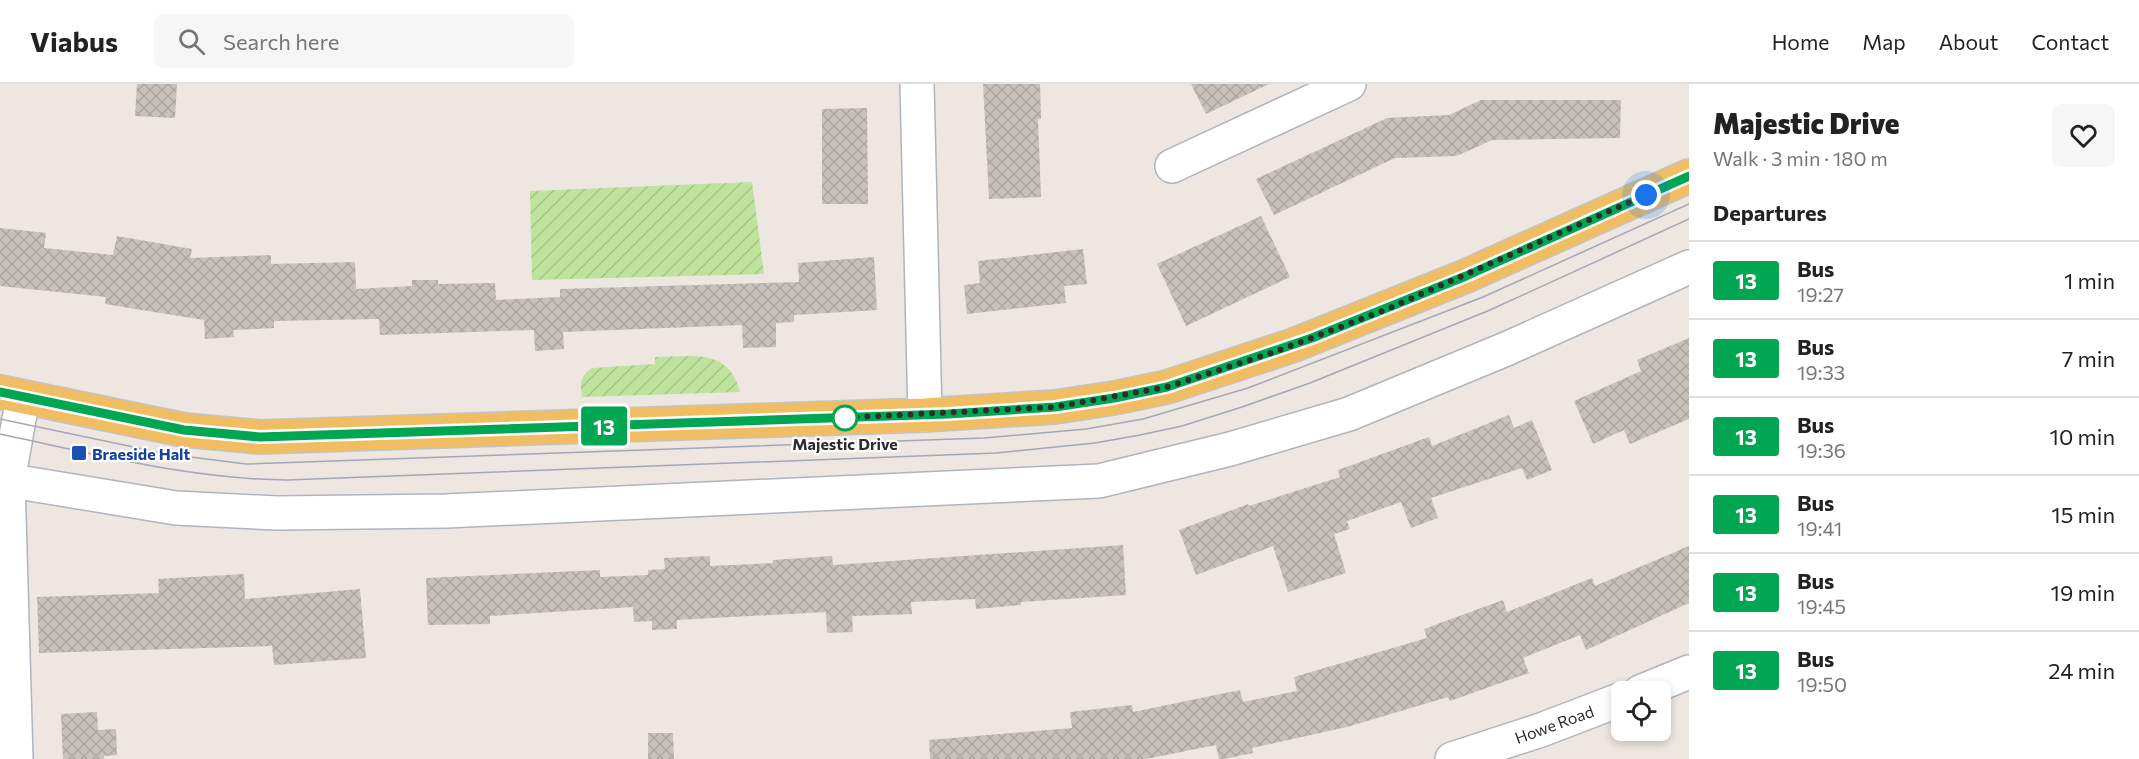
<!DOCTYPE html>
<html lang="en">
<head>
<meta charset="utf-8">
<style>
  body { margin:0; font-family:Commissioner,sans-serif; background:#f6f6f6; color:#222; height:100vh; display:flex; flex-direction:column; font-size:22px; white-space:nowrap }
  * { box-sizing:border-box; margin:0 }
  p { font-size:20px; color:#767676 }
  .icon { flex:none; width:33px; height:33px; fill:none; stroke:currentColor; stroke-width:2; stroke-linecap:round; stroke-linejoin:round }
  .map { position:relative; flex:1; overflow:hidden }
  .sheet { display:flex; flex-direction:column; background:#fff; width:450px }
  .sheet>* { flex:none }
  .badge { padding:0 12px; border-radius:4px; font-size:21px; line-height:39px }
  .controls { position:absolute; left:1611px; top:597px; display:grid; gap:12px }
  .controls a { display:grid; place-items:center; width:60px; height:60px; border-radius:9px; background:#fff; box-shadow:0 3px 9px #0003; font-size:30px }
  .you { position:absolute; width:30px; height:30px; margin:-15px; border:4px solid #fff; border-radius:50%; background:#1a73e8; box-shadow:0 0 0 9px #1a73e833 }
  .map>.badge { position:absolute; translate:-50% -50%; box-shadow:0 0 0 3px #fff }
  h2 { padding:0 24px; font-size:22px; line-height:54px }
  .round { display:grid; place-items:center; flex:none; width:63px; height:63px; border-radius:9px; background:#f6f6f6 }
  .overview { display:flex; align-items:center; justify-content:space-between; height:102px; padding:0 24px }
  h1 { font-size:28px; font-weight:800; line-height:45px }
  ul { padding:0; list-style:none }
  li { display:flex; align-items:center; gap:18px; height:78px; padding:0 24px; border-top:2px solid #e0e0e0 }
  li div { flex:1 }
  li b { display:block; font-size:22px }
  li em { font-style:normal }
  li .badge { min-width:66px; font-weight:700; text-align:center }
  header { display:flex; align-items:center; gap:36px; box-sizing:border-box; height:84px; padding:0 30px; background:#fff; border-bottom:2px solid #e0e0e0 }
  header strong { font-size:28px }
  nav { display:flex; gap:33px; margin-inline-start:auto; font-size:21px }
  .search { width:420px; height:54px; background:#f6f6f6; display:flex; align-items:center; gap:15px; box-sizing:border-box; padding:0 21px; border-radius:9px; color:#767676; font-size:22px }
  main { display:flex; flex:1; min-height:0 }
  .map>svg:first-child { display:block }
</style>
</head>
<body>
<header>
<strong>Viabus</strong>
<div class="search"><svg class="icon" aria-label="search" viewBox="0 0 24 24"><circle cx="10" cy="10" r="6"/><path d="M15 15l6 6"/></svg>Search here</div>
<nav><a>Home</a><a>Map</a><a>About</a><a>Contact</a></nav>
</header>
<main>
<div class="map">
<svg width="1689" height="675" viewBox="0 0 1689 675">
  <defs>
    <pattern id="garden-furrows" width="10" height="10" patternUnits="userSpaceOnUse" patternTransform="scale(1.5)"><rect width="10" height="10" fill="#bee39d"/><path d="M-1 1l2-2M0 10L10 0M9 11l2-2" fill="none" stroke="#a4c388"/></pattern>
    <pattern id="building-cross-hatch" width="8" height="8" patternUnits="userSpaceOnUse" patternTransform="scale(1.5)"><rect width="8" height="8" fill="#c7c1bb"/><path d="M0 0l8 8M0 8l8-8" fill="none" stroke="#aba6a1"/></pattern>
  </defs>
  <rect width="100%" height="100%" fill="#eee6e0"/>
  <g fill="url(#garden-furrows)">
    <path d="M752,98L764,190L532,196L530,107Z"/>
    <path d="M655,273C693,273 728,263 740,308L582,313C580,299 580,292 592,284L655,280Z"/>
  </g>
  <g fill="url(#building-cross-hatch)">
    <path d="M137,0H177L175,34L135,32Z"/>
    <path d="M983,0H1040L1041,35H1038L1041,113L989,115Z"/>
    <path d="M1191,0H1269L1206,30Z"/>
    <path d="M1481,16H1621L1620,54L1492,56L1457,72L1395,74L1274,131L1256,95L1387,34L1449,31Z"/>
    <path d="M867,24L868,120H822V25Z"/>
    <path d="M1261,132L1290,193L1186,242L1157,180Z"/>
    <path d="M0,144L46,149L44,164L113,171L117,152L192,165L190,174L271,171V180L355,178L356,205L412,202V196H438V200L495,199L496,216L560,213V205L799,198L798,179L874,173L877,226L794,231V238L776,239V263L743,264L742,241L563,248L564,265L535,267L534,246L380,251L379,235L274,237V244L233,246L234,253L205,255L204,236L105,220L106,213L0,202Z"/>
    <path d="M1083,165L1087,200L1064,202L1066,219L967,230L964,201L980,199L978,177Z"/>
    <path d="M1689,254V335L1630,360L1624,346L1593,360L1574,317L1641,287L1637,276Z"/>
    <path d="M1509,331L1514,344L1532,336L1552,386L1527,396L1522,384L1431,414L1438,434L1411,444L1401,418L1347,437L1350,445L1334,450L1346,489L1288,508L1273,462L1196,491L1179,446L1248,420L1249,422L1340,393L1338,386L1429,353L1432,362Z"/>
    <path d="M1123,461L1126,511L1021,518V521L976,525L975,515L911,518L912,530L852,532L853,548L827,549L826,528L677,536V545L652,546V537L634,538L633,523L490,532V540L428,541L426,494L600,486V493L648,491V486L665,485L664,474L710,472V482L773,479V476L832,472L833,481Z"/>
    <path d="M1689,462V519L1586,566L1580,551L1523,574L1529,589L1450,617L1448,613L1347,643L1252,664L1253,669L1224,675H1219L1216,661L1146,675H930L929,656L1072,644L1070,628L1132,621L1133,628L1240,606L1243,618L1297,607L1294,593L1427,554L1424,545L1503,516L1507,528L1592,494L1595,502Z"/>
    <path d="M244,490L245,515L360,505L366,574L274,581L272,562L39,569L37,513L159,509L158,495Z"/>
    <path d="M97,628L98,646L116,645L117,671L104,672V675H63L61,630Z"/>
    <path d="M648,649H673L674,675H648Z"/>
  </g>
  <g fill="none" stroke-linecap="round" stroke-linejoin="round">
    <g stroke="#b0b4bd" stroke-width="36">
      <g id="minor">
        <path d="M917,0L925,331"/>
        <path d="M1172,82L1349,0"/>
        <path d="M0,395L176,424L277,429L446,427L1099,397L1230,365L1349,330L1506,265L1689,183"/>
        <path d="M1640,608L1689,588"/>
        <path d="M16,675L8,397L23,313"/>
        <path d="M1452,675L1541,646L1622,615"/>
      </g>
    </g>
    <g stroke="#c4c4c4" stroke-width="36">
      <path id="major" d="M0,308L184,346L260,353L925,331L1055,323L1114,314L1167,303L1294,261L1466,192L1689,92"/>
    </g>
    <use href="#minor" stroke="#fff" stroke-width="33"/>
    <use href="#major" stroke="#f0bd63" stroke-width="33"/>
    <g stroke="#a2a8b7" stroke-width="1.5">
      <path d="M0,335L167,370L246,380L984,354L1086,345L1143,335L1248,304L1483,213L1689,120"/>
      <path d="M0,350C95,370 189,395 287,396L996,369L1095,359L1140,351L1182,342L1242,323L1310,299L1490,226L1689,135"/>
    </g>
  </g>
  <g fill="none" stroke-linecap="round" stroke-linejoin="round">
    <g stroke="#fff" stroke-width="14">
      <path id="line" d="M0,308L184,346L260,353L948,330L1055,323L1114,314L1167,303L1312,254L1466,192L1689,92"/>
    </g>
    <use href="#line" stroke="#00a651" stroke-width="9"/>
    <path stroke="#2d2d2d" stroke-width="6" stroke-dasharray="0 10.8" d="M845,334H840L1055,323L1167,303L1277,267L1385,226L1646,111"/>
  </g>
  <circle fill="#fff" stroke="#00a651" stroke-width="3" cx="845" cy="334" r="12"/>
  <rect fill="#1a4fb4" stroke="#fff" stroke-width="2" x="71" y="361" width="16" height="16" rx="3"/>
  <g text-anchor="middle" dominant-baseline="central" stroke-width="4.5" stroke-linejoin="round" paint-order="stroke">
    <g font-size="16" font-weight="bold" fill="#2d2d2d" stroke="#fff">
      <text x="845" y="359">Majestic Drive</text>
    </g>
    <g font-size="16" font-weight="bold" fill="#164399" stroke="#fff" text-anchor="start">
      <text x="92" y="369">Braeside Halt</text>
    </g>
    <g font-size="16" fill="#2d2d2d" stroke="#fff">
      <text transform="translate(1554 640) rotate(-20)">Howe Road</text>
    </g>
  </g>
</svg>
<div class="controls">
<a><svg class="icon" aria-label="locate" viewBox="0 0 24 24"><circle cx="12" cy="12" r="6"/><path d="M12 2v4M12 18v4M2 12h4M18 12h4"/></svg></a>
</div>
<div class="you" style="left:1646px;top:111px"></div>
<b class="badge" style="left:604px;top:342px;background:#00a651;color:#fff">13</b>
</div>
<section class="sheet">
<div class="overview"><div><h1>Majestic Drive</h1><p>Walk · 3 min · 180 m</p></div><a class="round"><svg class="icon" aria-label="heart" viewBox="0 0 24 24"><path d="M12 20l-8-8c-3-5 5-10 8-4 3-6 11-1 8 4z"/></svg></a></div>
<h2>Departures</h2>
<ul>
<li><span class="badge" style="background:#00a651;color:#fff">13</span><div><b>Bus</b><p>19:27</p></div><em>1 min</em></li>
<li><span class="badge" style="background:#00a651;color:#fff">13</span><div><b>Bus</b><p>19:33</p></div><em>7 min</em></li>
<li><span class="badge" style="background:#00a651;color:#fff">13</span><div><b>Bus</b><p>19:36</p></div><em>10 min</em></li>
<li><span class="badge" style="background:#00a651;color:#fff">13</span><div><b>Bus</b><p>19:41</p></div><em>15 min</em></li>
<li><span class="badge" style="background:#00a651;color:#fff">13</span><div><b>Bus</b><p>19:45</p></div><em>19 min</em></li>
<li><span class="badge" style="background:#00a651;color:#fff">13</span><div><b>Bus</b><p>19:50</p></div><em>24 min</em></li>
</ul>
</section>
</main>
</body>
</html>
